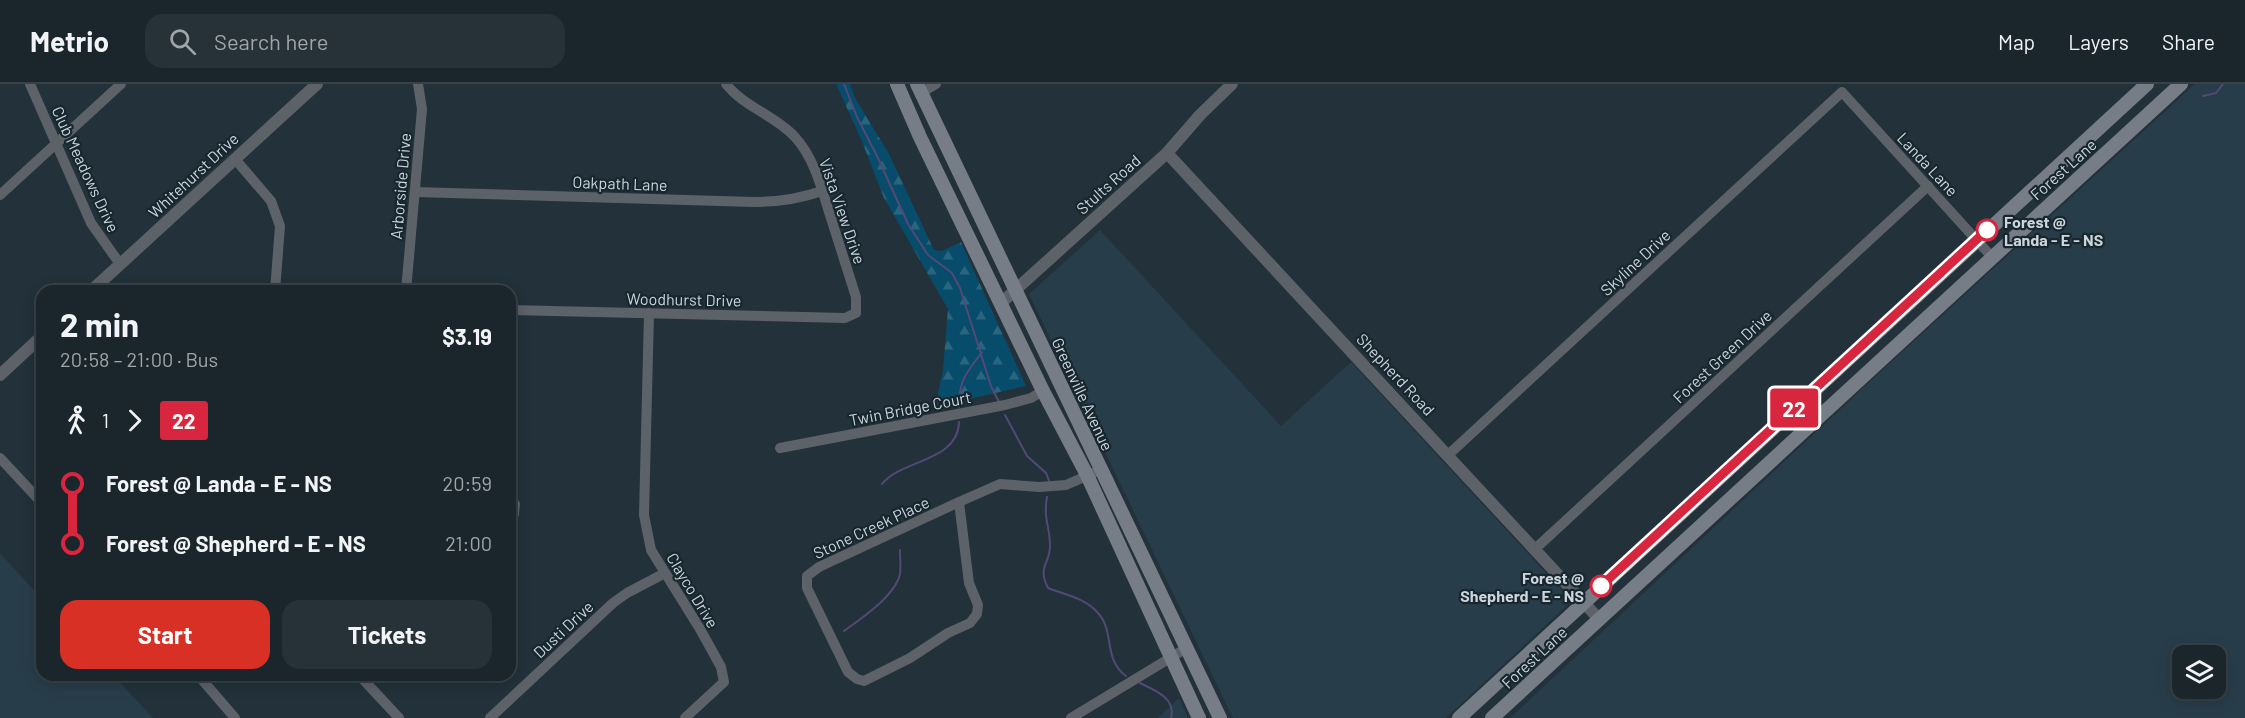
<!DOCTYPE html>
<html lang="en">
<head>
<meta charset="utf-8">
<style>
  body { margin:0; font-family:Barlow,sans-serif; background:#273138; color:#f1f3f6; height:100vh; display:flex; flex-direction:column; font-size:22px; white-space:nowrap }
  * { box-sizing:border-box; margin:0 }
  p { font-size:20px; color:#9fa5a9 }
  .icon { flex:none; width:33px; height:33px; fill:none; stroke:currentColor; stroke-width:2; stroke-linecap:round; stroke-linejoin:round }
  .map { position:relative; flex:1; overflow:hidden }
  .side { position:absolute; left:36px; top:201px; width:480px; height:396px; display:flex; flex-direction:column; background:#1a252c; border-radius:18px; box-shadow:0 3px 15px #0003,0 0 0 2px #384248 }
  .side>* { flex:none }
  .badge { padding:0 12px; border-radius:4px; font-size:21px; line-height:39px }
  .tools { position:absolute; left:2172px; top:561px; display:grid; gap:12px }
  .tools a { display:grid; place-items:center; width:54px; height:54px; border-radius:12px; background:#1a252c; box-shadow:0 3px 15px #0003,0 0 0 2px #384248; font-size:30px }
  .map>.badge { position:absolute; translate:-50% -50%; box-shadow:0 0 0 3px #fff }
  .legs { display:flex; align-items:center; gap:9px; height:66px; padding:0 24px; font-size:20px }
  .legs p { margin-inline-start:auto }
  .summary { display:flex; align-items:center; justify-content:space-between; height:102px; padding:0 24px }
  h1 { font-size:33px; font-weight:700; line-height:45px }
  .action { display:flex; gap:12px; margin-top:auto; padding:12px 24px }
  .action a { flex:1; height:69px; border-radius:18px; background:#d93025; color:#fff; font-size:24px; font-weight:700; line-height:69px; text-align:center }
  .action a+a { background:#273138; color:#f1f3f6 }
  ul { padding:0 24px; list-style:none }
  li { display:flex; align-items:center; gap:21px; height:60px; font-size:22px }
  li i { display:grid; place-items:center; width:9px; height:100%; margin:0 8px; background:currentColor }
  li i::after { content:''; width:15px; height:15px; margin:-8px; border:4px solid; border-radius:50%; background:#1a252c }
  li p { margin-inline-start:auto }
  li:first-child i { background:linear-gradient(#0000 50%,currentColor 0) }
  li:last-child i { background:linear-gradient(currentColor 50%,#0000 0) }
  header { display:flex; align-items:center; gap:36px; box-sizing:border-box; height:84px; padding:0 30px; background:#1a252c; border-bottom:2px solid #384248 }
  header strong { font-size:28px }
  nav { display:flex; gap:33px; margin-inline-start:auto; font-size:21px }
  .search { width:420px; height:54px; background:#273138; display:flex; align-items:center; gap:15px; box-sizing:border-box; padding:0 21px; border-radius:18px; color:#9fa5a9; font-size:22px }
  .map>svg:first-child { display:block }
</style>
</head>
<body>
<header>
<strong>Metrio</strong>
<div class="search"><svg class="icon" aria-label="search" viewBox="0 0 24 24"><circle cx="10" cy="10" r="6"/><path d="M15 15l6 6"/></svg>Search here</div>
<nav><a>Map</a><a>Layers</a><a>Share</a></nav>
</header>
<div class="map">
<svg width="2245" height="634" viewBox="0 0 2245 634">
  <defs>
    <pattern id="forest-firs" width="22" height="20" patternUnits="userSpaceOnUse" patternTransform="scale(1.5)"><rect width="22" height="20" fill="#074c6a"/><path d="M5 1l3.5 6h-7zM16 11l3.5 6h-7z" fill="#2a657f"/></pattern>
  </defs>
  <rect width="100%" height="100%" fill="#22313a"/>
  <g fill="#283d4a" fill-rule="evenodd">
    <path d="M2195,0H2245V634H1510L1879,289ZM2182,572H2216V604H2182Z"/>
    <path d="M1100,146L1281,342L1351,278L1572,517L1446,634H1233L1029,210Z"/>
    <path d="M0,469L42,515V591H113L153,634H0Z"/>
    <path d="M1179,614L1188,634H1158Z"/>
  </g>
  <path fill="url(#forest-firs)" d="M836,0H850L855,14L889,70L934,166L942,167L961,158L1026,302L935,323L943,286L948,225L884,114L861,55Z"/>
  <g fill="none" stroke-linecap="round" stroke-linejoin="round">
    <g stroke="#534977" stroke-width="2">
      <path d="M844,0L857,33L878,74L908,140L928,171L952,189L960,204L991,302L999,318"/>
      <path d="M2203,12L2216,9L2223,0"/>
      <path d="M959,323C959,295 966,290 982,268"/>
      <path d="M1005,331L1027,372L1046,389L1050,399"/>
      <path d="M882,400C902,375 958,378 959,338"/>
      <path d="M1047,413C1043,435 1050,442 1050,462C1050,480 1037,482 1048,504C1066,511 1085,514 1098,529C1115,547 1103,576 1126,592"/>
      <path d="M844,547C862,534 895,512 900,490C901,483 900,474 900,466"/>
      <path d="M1140,599C1156,607 1176,614 1171,634"/>
    </g>
    <g stroke="#5d6168" stroke-width="10">
      <path d="M30,0L91,139L120,180"/>
      <path d="M921,9L936,0"/>
      <path d="M235,75L271,117L280,142L275,207"/>
      <path d="M415,108L754,118C778,118 799,115 822,107"/>
      <path d="M0,111L121,0"/>
      <path d="M406,207L422,25L418,0"/>
      <path d="M510,226L845,234L856,229V213C847,184 838,156 829,128C821,102 814,74 795,53C775,31 745,24 726,0"/>
      <path d="M649,229L644,431L651,466L700,545L721,583L724,598L685,634"/>
      <path d="M780,364L1005,321L1031,314L1043,307"/>
      <path d="M1448,371L1842,8L1992,173"/>
      <path d="M0,374L42,419"/>
      <path d="M510,415L515,420L514,430L510,437"/>
      <path d="M959,418L969,499L978,521L977,530L970,539L948,549L910,574L864,597L857,595L848,588L807,504V492L819,483Z"/>
      <path d="M959,418L1000,400L1039,403L1066,401L1100,386"/>
      <path d="M1535,465L1928,102"/>
      <path d="M198,591L235,634"/>
      <path d="M359,591L399,634"/>
      <path d="M490,634L613,519L627,509L665,489"/>
      <path d="M1071,634L1185,565"/>
    </g>
    <g stroke="#5d6168" stroke-width="12">
      <path d="M1167,69L1599,535"/>
      <path d="M91,207L317,0"/>
      <path d="M1001,219L1167,69L1200,31L1232,0"/>
      <path d="M0,291L42,252"/>
    </g>
    <g stroke="#777d87" stroke-width="14">
      <path d="M897,0L920,53L1043,307L1087,391L1199,634"/>
      <path d="M917,0L1220,634"/>
      <path d="M1459,634L2147,0"/>
      <path d="M1492,634L2181,0"/>
    </g>
  </g>
  <g fill="none" stroke-linecap="round" stroke-linejoin="round">
    <g stroke="#fff" stroke-width="14">
      <path id="line-1" d="M1601,502L1987,146"/>
    </g>
    <use href="#line-1" stroke="#d7263d" stroke-width="9"/>
  </g>
  <g fill="#fff" stroke="#d7263d" stroke-width="3">
    <circle cx="1987" cy="146" r="10"/>
    <circle cx="1601" cy="502" r="10"/>
  </g>
  <g text-anchor="middle" dominant-baseline="central" stroke-width="4.5" stroke-linejoin="round" paint-order="stroke">
    <g font-size="16" fill="#ccd5db" stroke="#18272f">
      <text transform="translate(1928 80) rotate(47)">Landa Lane</text>
      <text transform="translate(86 85) rotate(65)">Club Meadows Drive</text>
      <text transform="translate(2063 85) rotate(-42)">Forest Lane</text>
      <text transform="translate(193 91) rotate(-43)">Whitehurst Drive</text>
      <text transform="translate(620 99) rotate(2)">Oakpath Lane</text>
      <text transform="translate(1108 100) rotate(-42)">Stults Road</text>
      <text transform="translate(400 102) rotate(-85)">Arborside Drive</text>
      <text transform="translate(843 127) rotate(71)">Vista View Drive</text>
      <text transform="translate(1635 178) rotate(-43)">Skyline Drive</text>
      <text transform="translate(684 215) rotate(1)">Woodhurst Drive</text>
      <text transform="translate(1722 272) rotate(-43)">Forest Green Drive</text>
      <text transform="translate(1396 290) rotate(47)">Shepherd Road</text>
      <text transform="translate(1083 310) rotate(65)">Greenville Avenue</text>
      <text transform="translate(910 324) rotate(-11)">Twin Bridge Court</text>
      <text transform="translate(871 443) rotate(-25)">Stone Creek Place</text>
      <text transform="translate(693 506) rotate(59)">Clayco Drive</text>
      <text transform="translate(563 545) rotate(-43)">Dusti Drive</text>
      <text transform="translate(1534 573) rotate(-43)">Forest Lane</text>
    </g>
    <g font-size="16" font-weight="bold" fill="#ccd5db" stroke="#18272f" text-anchor="start">
      <text x="2004" y="137">Forest @<tspan x="2004" dy="18">Landa - E - NS</tspan></text>
      <text x="1584" y="493" text-anchor="end">Forest @<tspan x="1584" dy="18">Shepherd - E - NS</tspan></text>
    </g>
  </g>
</svg>
<div class="tools">
<a><svg class="icon" aria-label="layers" viewBox="0 0 24 24"><path d="M12 4l9 5-9 5-9-5zM3 14l9 5 9-5"/></svg></a>
</div>
<b class="badge" style="left:1794px;top:324px;background:#d7263d;color:#fff">22</b>
<section class="side">
<div class="summary"><div><h1>2 min</h1><p>20:58 – 21:00 · Bus</p></div><b>$3.19</b></div>
<div class="legs"><svg class="icon" aria-label="walk" viewBox="0 0 24 24"><circle cx="13" cy="4" r="2"/><path d="M13 8l-2 6 4 7M11 14l-3 7M7 12l3-4h3l4 4"/></svg>1<svg class="icon" aria-label="forward" viewBox="0 0 24 24"><path d="M9 5l7 7-7 7"/></svg><b class="badge" style="background:#d7263d;color:#fff">22</b></div>
<ul>
<li><i style="color:#d7263d"></i><b>Forest @ Landa - E - NS</b><p>20:59</p></li>
<li><i style="color:#d7263d"></i><b>Forest @ Shepherd - E - NS</b><p>21:00</p></li>
</ul>
<div class="action"><a>Start</a><a>Tickets</a></div>
</section>
</div>
</body>
</html>
